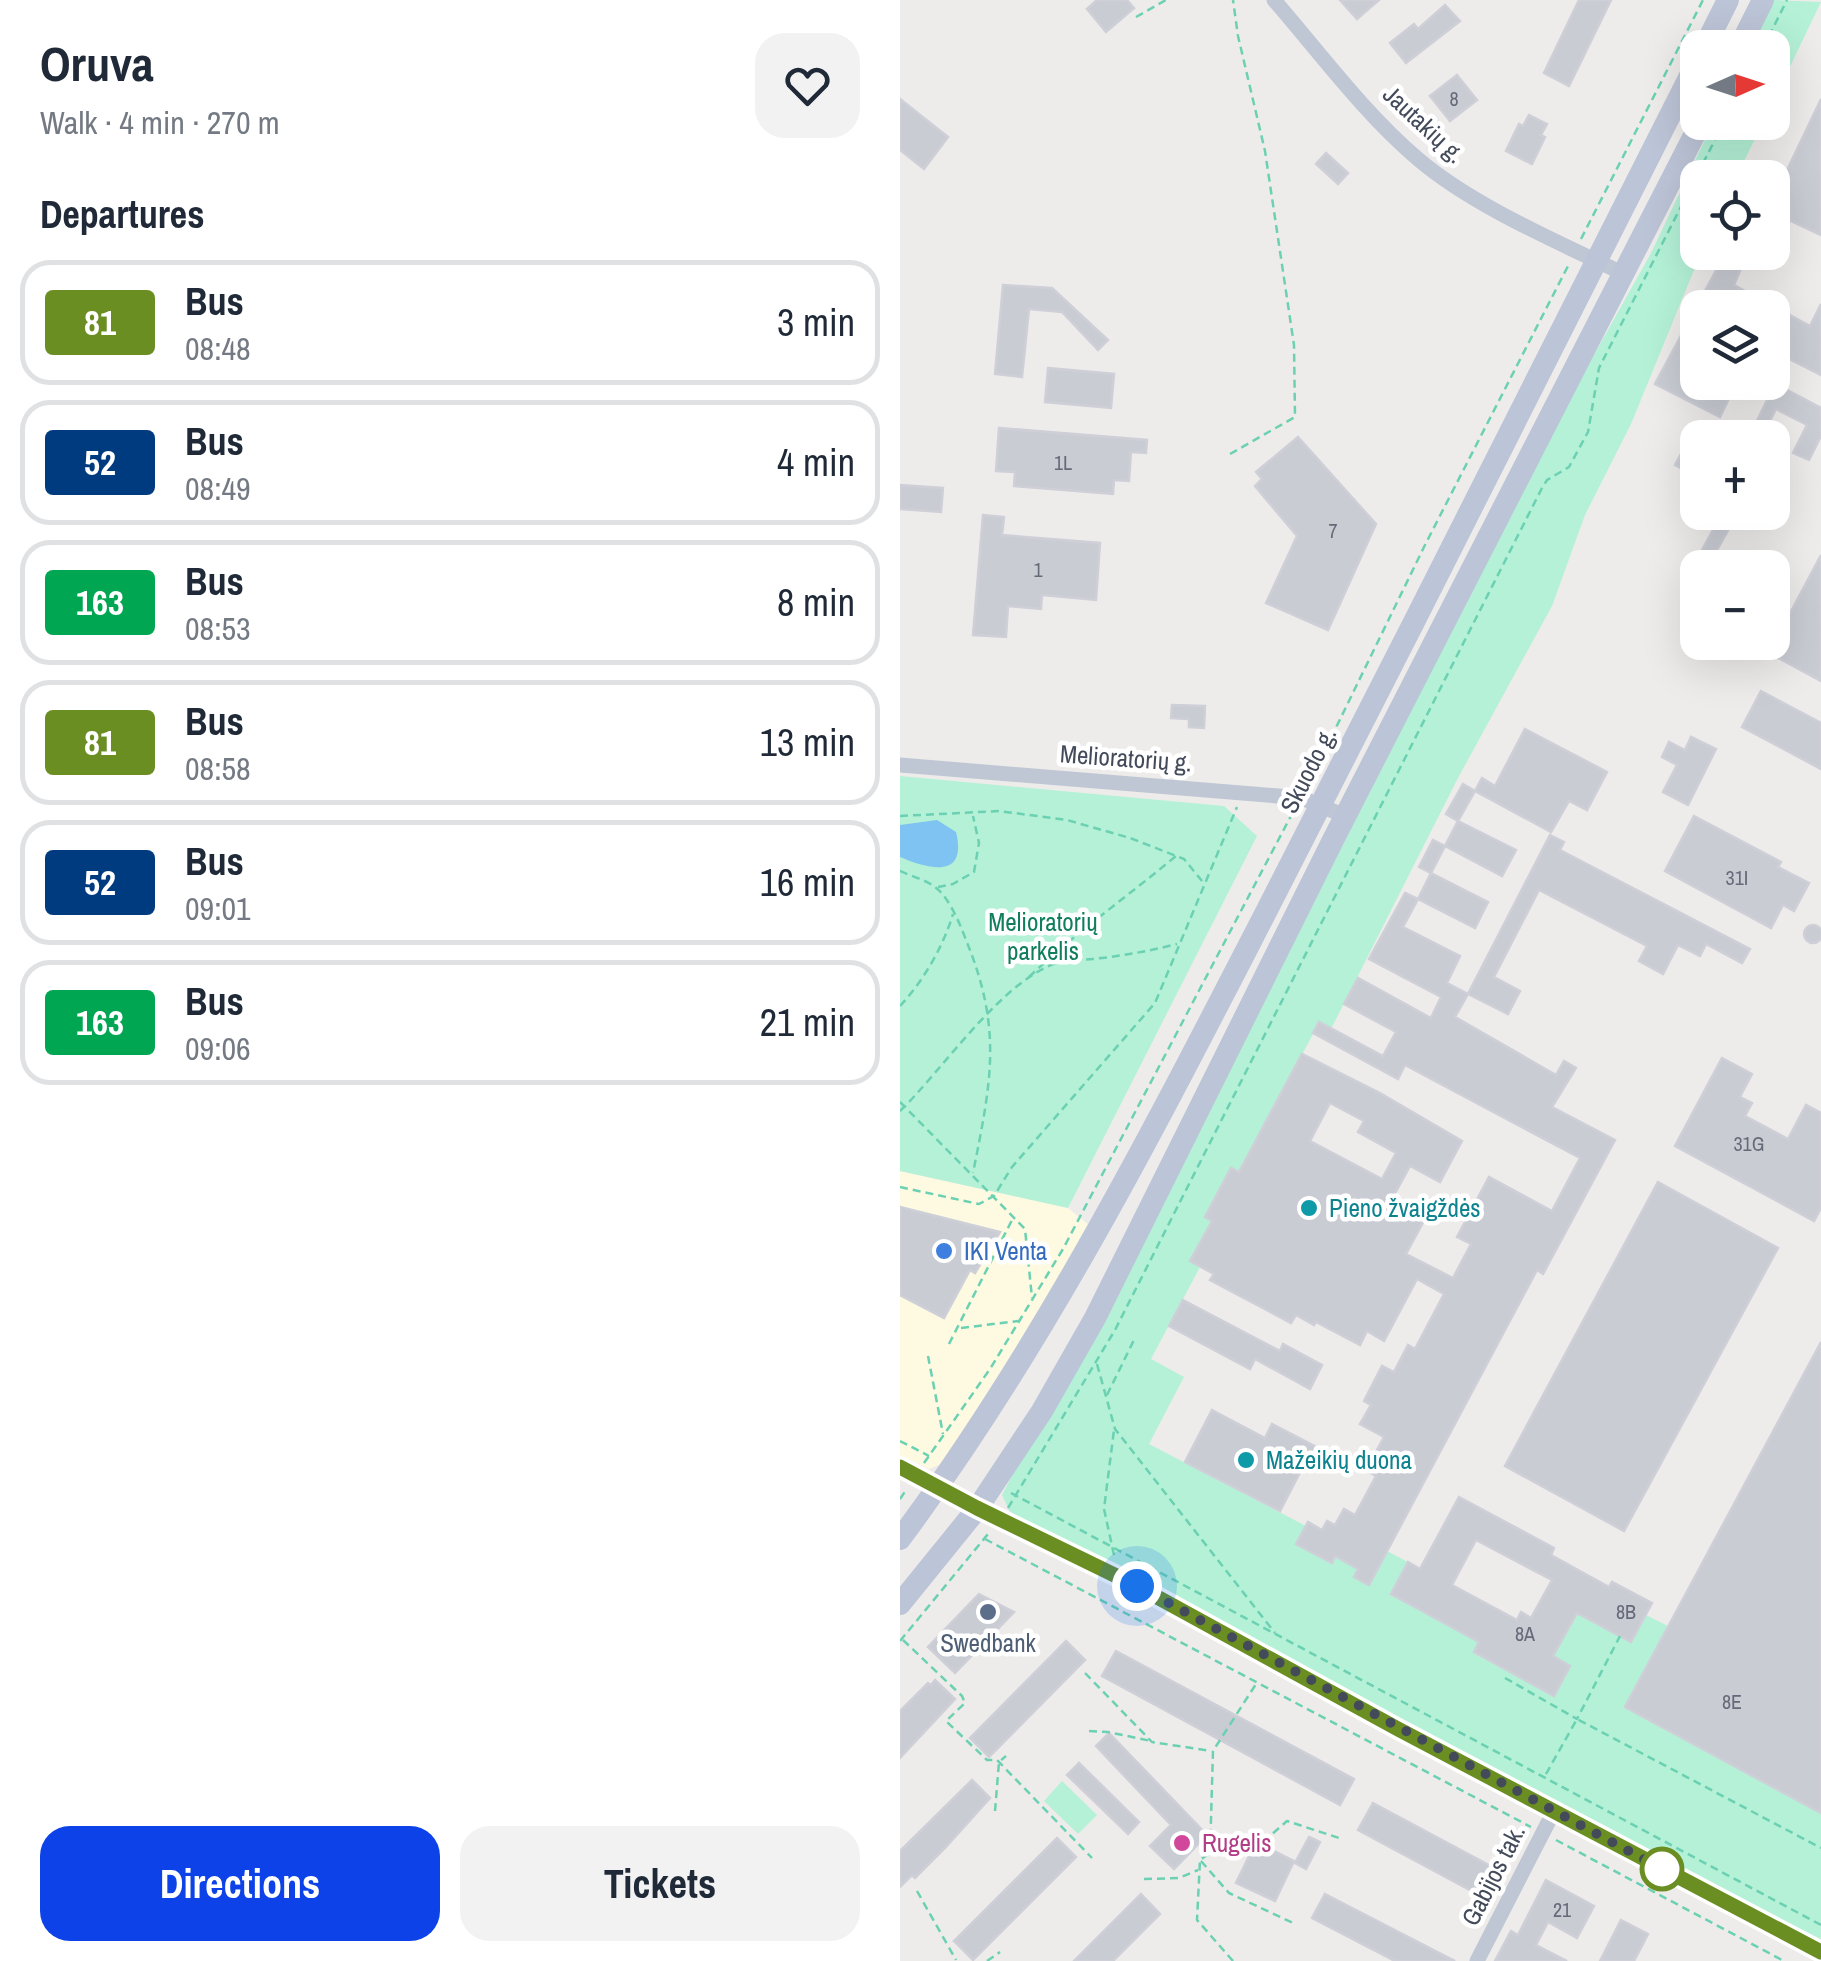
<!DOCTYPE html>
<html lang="en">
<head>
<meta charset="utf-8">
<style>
  body { margin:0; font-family:"Archivo Narrow",sans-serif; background:#f2f2f3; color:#1f2937; height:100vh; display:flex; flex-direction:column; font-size:38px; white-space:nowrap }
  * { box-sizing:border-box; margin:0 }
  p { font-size:32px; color:#747a83 }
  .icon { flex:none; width:55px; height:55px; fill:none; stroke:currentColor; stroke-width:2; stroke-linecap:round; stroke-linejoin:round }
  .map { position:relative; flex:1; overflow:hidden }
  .drawer { display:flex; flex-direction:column; background:#fff; width:900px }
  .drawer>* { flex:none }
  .badge { padding:0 20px; border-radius:8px; font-size:35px; line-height:65px }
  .needle { width:65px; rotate:87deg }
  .buttons { position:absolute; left:780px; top:30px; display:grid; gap:20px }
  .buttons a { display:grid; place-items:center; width:110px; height:110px; border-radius:20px; background:#fff; box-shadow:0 10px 40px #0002; font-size:50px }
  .you { position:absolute; width:50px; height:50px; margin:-25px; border:8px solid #fff; border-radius:50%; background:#1a73e8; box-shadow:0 0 0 15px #1a73e833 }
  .map>.badge { position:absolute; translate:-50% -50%; box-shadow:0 0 0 5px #fff }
  h2 { padding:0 40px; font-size:38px; line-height:90px }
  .round { display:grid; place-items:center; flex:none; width:105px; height:105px; border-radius:30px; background:#f2f2f3 }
  .summary { display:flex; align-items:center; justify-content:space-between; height:170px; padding:0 40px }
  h1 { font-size:48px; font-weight:700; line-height:75px }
  .button { display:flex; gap:20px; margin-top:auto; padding:20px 40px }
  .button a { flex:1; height:115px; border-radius:30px; background:#0c42e7; color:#fff; font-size:40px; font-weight:700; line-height:115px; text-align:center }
  .button a+a { background:#f2f2f3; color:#1f2937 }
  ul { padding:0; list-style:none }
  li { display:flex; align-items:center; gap:30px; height:125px; margin:0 20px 15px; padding:0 20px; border:5px solid #e0e1e3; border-radius:30px }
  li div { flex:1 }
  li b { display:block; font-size:38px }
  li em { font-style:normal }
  li .badge { min-width:110px; font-weight:700; text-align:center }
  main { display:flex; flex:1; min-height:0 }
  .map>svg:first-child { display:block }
</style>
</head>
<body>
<main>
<section class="drawer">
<div class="summary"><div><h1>Oruva</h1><p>Walk · 4 min · 270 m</p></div><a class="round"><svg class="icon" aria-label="heart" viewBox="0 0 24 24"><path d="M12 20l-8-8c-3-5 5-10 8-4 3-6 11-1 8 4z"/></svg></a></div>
<h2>Departures</h2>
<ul>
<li><span class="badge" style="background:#6b8e23;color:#fff">81</span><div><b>Bus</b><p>08:48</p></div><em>3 min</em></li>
<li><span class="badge" style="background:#003b80;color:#fff">52</span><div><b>Bus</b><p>08:49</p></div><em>4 min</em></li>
<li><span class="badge" style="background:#00a651;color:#fff">163</span><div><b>Bus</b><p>08:53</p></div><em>8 min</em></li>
<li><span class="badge" style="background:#6b8e23;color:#fff">81</span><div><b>Bus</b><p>08:58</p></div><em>13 min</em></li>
<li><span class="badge" style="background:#003b80;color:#fff">52</span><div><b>Bus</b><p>09:01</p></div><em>16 min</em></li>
<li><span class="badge" style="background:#00a651;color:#fff">163</span><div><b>Bus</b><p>09:06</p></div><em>21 min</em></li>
</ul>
<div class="button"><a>Directions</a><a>Tickets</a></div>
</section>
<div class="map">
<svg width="921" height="1961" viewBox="0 0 921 1961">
  <rect width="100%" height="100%" fill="#eeeceb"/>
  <path fill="#fdfae1" d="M0,1171L168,1208L191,1227L55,1446L41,1464L29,1469L0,1456Z"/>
  <g fill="#b4f1d7">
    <path d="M874,0L921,2L873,102L872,48H849Z"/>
    <path d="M813,123H863L836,177L798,178V252L801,253L731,424L685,515L652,606L558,778L431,1029L419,1023L339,1172L331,1168L305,1216L312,1221L291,1261L300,1267L251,1359L284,1377L249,1444L406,1526L397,1543L432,1562L435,1556L458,1569L469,1584L487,1551L508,1562L579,1642L574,1653L654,1696L670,1666L653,1656L685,1598L692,1621L731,1642L746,1615L768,1626L725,1707L921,1813V1942L120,1518L110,1512L102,1495L676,387L751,253Z"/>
    <path d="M0,776L324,806L357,836L168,1208L0,1171Z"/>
    <path d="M162,1781L197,1815L178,1834L144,1801Z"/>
  </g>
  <path fill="#7ec3f1" d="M37,820L56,832C68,881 26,868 0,857V825Z"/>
  <g fill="#caccd4" stroke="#cfcfd8" stroke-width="2.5" fill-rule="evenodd">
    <path d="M197,0H227L234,8L206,32L187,9Z"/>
    <path d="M440,0H479L457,19Z"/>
    <path d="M679,0H711L669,86L644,73Z"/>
    <path d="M545,5L560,21L506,63L490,43L514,24L518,29Z"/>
    <path d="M557,75L577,100L550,121L530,96Z"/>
    <path d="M0,99L48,137L24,169L0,150Z"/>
    <path d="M921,99V235L876,214L888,189L880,185Z"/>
    <path d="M629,115L647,124L641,135L645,137L632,164L606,151L619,124L623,126Z"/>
    <path d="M426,153L448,173L438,184L416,164Z"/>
    <path d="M826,252H848L834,285L910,326L921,304V375L872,350V308H798V382H813L832,392L820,417L755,384Z"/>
    <path d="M103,285L152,288L208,340L198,350L162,312L129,309L122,377L95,374Z"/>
    <path d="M148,368L214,374L211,408L145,402Z"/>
    <path d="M872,382L921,408V436L909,460L893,453L907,425L876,409L862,437L852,431L872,390Z"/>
    <path d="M99,428L247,440L246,453L231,452L229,481L214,480L213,494L114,486L115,472L96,471Z"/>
    <path d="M398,437L476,524L428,630L366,603L397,536L355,486L362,479L356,472Z"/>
    <path d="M781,454L796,461L790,473L775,465Z"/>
    <path d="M0,485L43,488L41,512L0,509Z"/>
    <path d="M823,512L835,518L808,566L797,559Z"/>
    <path d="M83,515L104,517L102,535L200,543L196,600L142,595L141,609L108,606L106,637L73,635Z"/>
    <path d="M921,555V681L869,653Z"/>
    <path d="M861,691L921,723V769L842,727Z"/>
    <path d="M272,705L305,706L304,728L289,727V719L271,718Z"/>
    <path d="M625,729L707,772L687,810L669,801L651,832L575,791L582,778L595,786Z"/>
    <path d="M791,737L816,749L788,805L763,792L777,765L762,757L769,742L785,750Z"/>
    <path d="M563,784L575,791L558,821L546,814Z"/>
    <path d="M794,816L881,862L878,867L909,883L894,911L883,905L871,928L765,871Z"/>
    <path d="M558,821L616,850L602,876L545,846Z"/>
    <path d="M650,835L664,842L660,850L850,949L842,963L806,944L800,956L778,945L763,974L739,961L747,946L639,890L594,977L620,991L608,1014L568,994Z"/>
    <path d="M533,840L545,846L531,873L519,867Z"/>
    <path d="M531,873L588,902L575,928L518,899Z"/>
    <path d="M505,893L518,899L503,927L560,956L547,983L568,994L555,1017L656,1075L664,1061L676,1068L652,1107L715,1140L643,1274L637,1270L469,1585L454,1577L458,1569L435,1556L432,1563L396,1544L408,1522L422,1530L427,1521L435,1525L444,1509L455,1515L476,1476L466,1470L484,1437L460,1424L471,1405L464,1401L482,1366L494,1372L508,1345L515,1349L544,1294L517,1279L484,1341L467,1331L460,1345L416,1322L414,1325L396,1315L391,1323L310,1280L314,1274L290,1261L312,1221L305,1217L331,1168L339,1172L402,1054L480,1093L562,1141L540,1182L510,1166L492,1199L526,1217L506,1254L553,1278L571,1244L557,1237L589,1177L652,1211L680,1158L505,1065L498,1079L413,1033L419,1022L483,1056L496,1032L444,1004L458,978L531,1018L541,997L469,959ZM430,1103L464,1121L458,1132L496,1153L482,1179L410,1141Z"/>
    <circle cx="913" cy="934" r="9"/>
    <path d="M822,1058L852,1074L840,1097L852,1103L845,1116L888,1139L906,1105L921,1113V1208L914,1221L775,1146Z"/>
    <path d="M758,1182L878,1248L724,1531L605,1466Z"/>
    <path d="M0,1207L100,1232L75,1273L70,1270L44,1318L0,1295Z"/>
    <path d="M283,1300L380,1351L383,1344L422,1365L410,1389L355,1359L350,1369L269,1326Z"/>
    <path d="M921,1342V1813L725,1707Z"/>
    <path d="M312,1410L365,1438L372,1424L428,1453L421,1467L407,1459L380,1511L285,1462Z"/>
    <path d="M559,1497L654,1548L651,1555L709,1587L712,1582L752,1603L731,1642L677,1613L653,1656L670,1666L654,1696L574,1652L579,1642L491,1594L508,1562L520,1569ZM576,1540L652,1580L631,1618L621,1612L617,1620L552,1585Z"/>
    <path d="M79,1594L114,1612L55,1673L28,1647Z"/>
    <path d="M166,1641L185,1660L89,1757L70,1738Z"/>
    <path d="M216,1651L454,1779L440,1805L202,1676Z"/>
    <path d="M35,1680L55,1699L0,1758V1711L28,1683L31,1685Z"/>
    <path d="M209,1733L307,1835L274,1869L250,1846L271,1825L196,1746Z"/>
    <path d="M179,1763L239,1822L228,1834L167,1775Z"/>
    <path d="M72,1780L90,1798L45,1848L15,1878L12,1875L0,1887V1851Z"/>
    <path d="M473,1803L598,1870L583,1897L458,1830Z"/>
    <path d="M609,1835L622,1842L614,1859L600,1852Z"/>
    <path d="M409,1837L420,1842L406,1869L395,1863Z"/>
    <path d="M157,1838L176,1857L73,1960L54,1941Z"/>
    <path d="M356,1842L394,1861L375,1901L336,1883Z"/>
    <path d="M646,1880L694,1906L677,1938L648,1922L636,1945L667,1961H595L611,1931L618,1935Z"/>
    <path d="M241,1894L260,1914L213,1961H174Z"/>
    <path d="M425,1894L555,1961H495L412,1918Z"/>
    <path d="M721,1920L748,1934L734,1961H700Z"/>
  </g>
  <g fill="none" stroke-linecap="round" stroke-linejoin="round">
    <g stroke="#6bd1b2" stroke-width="2.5" stroke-dasharray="8 5" stroke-linecap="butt">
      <path d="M236,17L266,0"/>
      <path d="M863,48L887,0"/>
      <path d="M681,239L803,0"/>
      <path d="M330,454L395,417L394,345L365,151L338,36L333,0"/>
      <path d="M408,785L525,545L669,264"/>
      <path d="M0,816L99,811L167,820L230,838L284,859L302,881"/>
      <path d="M0,871C11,876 26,880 35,887C49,897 60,924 66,940C103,1030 91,1082 73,1173"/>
      <path d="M38,887L53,884L74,872L79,843L73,816"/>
      <path d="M129,977C175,933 227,897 276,856"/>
      <path d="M0,1006C24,980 43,947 53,914"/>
      <path d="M0,1102L125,1229L132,1298"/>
      <path d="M0,1111C43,1070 105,975 163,961C172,959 184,960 193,959C222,956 249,951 277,944"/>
      <path d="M0,1187L79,1204L94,1196L112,1167L255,1003L337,807"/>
      <path d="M61,1328L118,1321"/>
      <path d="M49,1344L113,1218"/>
      <path d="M28,1356L43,1434"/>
      <path d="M197,1364L215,1429L375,1633"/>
      <path d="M207,1395L234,1340"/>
      <path d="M0,1441L29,1456"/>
      <path d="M24,1463L90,1369L163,1249L392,814"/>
      <path d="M111,1493L921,1925"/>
      <path d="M0,1499L6,1490"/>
      <path d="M108,1508L215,1330L642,488L647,480L669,467L688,432L699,368L824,122"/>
      <path d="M85,1539L631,1827"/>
      <path d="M214,1555L204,1509L214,1430"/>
      <path d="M3,1640L62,1696L65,1703L46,1721L87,1760H97L192,1858"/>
      <path d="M0,1641L88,1534"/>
      <path d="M185,1673L252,1742L311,1751"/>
      <path d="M605,1678L677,1719L720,1636"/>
      <path d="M189,1731L208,1732L251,1741"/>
      <path d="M646,1774L677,1719L921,1848"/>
      <path d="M95,1811L99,1762L106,1756"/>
      <path d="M656,1840L884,1961"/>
      <path d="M311,1852L371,1835L387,1821L439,1838"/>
      <path d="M301,1861L329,1893L393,1923"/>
      <path d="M244,1879L279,1878L298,1870"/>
      <path d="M17,1891L56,1960"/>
      <path d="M87,1961L100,1952"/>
      <path d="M333,1961L297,1920L300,1860L310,1853L313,1751L356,1684"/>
    </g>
    <g stroke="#c0c7d4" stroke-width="15">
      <path d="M374,0C420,53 464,113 518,159C573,206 658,242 724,274"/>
      <path d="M0,765L402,798L445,816"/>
      <path d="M0,1467L77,1509L237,1586L498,1729L921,1952"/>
      <path d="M577,1961L654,1811"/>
    </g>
    <g stroke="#bcc4d7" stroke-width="22">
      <path d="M804,48L828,0"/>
      <path d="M839,48L863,0"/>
      <path d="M0,1539C145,1344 255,1127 366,912C512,629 653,344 798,60"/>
      <path d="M0,1604L77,1509L142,1411L195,1318L433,840L801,122"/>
    </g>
  </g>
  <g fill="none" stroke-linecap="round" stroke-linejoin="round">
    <g stroke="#fff" stroke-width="22">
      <path id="line" d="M0,1467L77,1508L237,1586L498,1729L921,1952"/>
    </g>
    <use href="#line" stroke="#6b8e23" stroke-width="15"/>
    <path stroke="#434a5a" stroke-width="10" stroke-dasharray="0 18" d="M237,1586L762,1869"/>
  </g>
  <g fill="#0f9aa8" stroke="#fff" stroke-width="4">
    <circle cx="409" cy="1208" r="10"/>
    <circle cx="346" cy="1460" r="10"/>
  </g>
  <circle fill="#3f7fe0" stroke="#fff" stroke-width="4" cx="44" cy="1251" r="10"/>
  <circle fill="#5c6f8a" stroke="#fff" stroke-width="4" cx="88" cy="1612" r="10"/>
  <circle fill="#d1479c" stroke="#fff" stroke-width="4" cx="282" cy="1843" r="10"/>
  <circle fill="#fff" stroke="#6b8e23" stroke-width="5" cx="762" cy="1869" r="20"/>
  <g text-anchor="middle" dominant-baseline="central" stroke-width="9" stroke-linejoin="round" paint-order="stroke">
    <g font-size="20" fill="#656a78">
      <text x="554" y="98">8</text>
      <text x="163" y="462">1L</text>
      <text x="433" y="530">7</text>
      <text x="138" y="569">1</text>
      <text x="837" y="877">31I</text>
      <text x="849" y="1143">31G</text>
      <text x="726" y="1611">8B</text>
      <text x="625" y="1633">8A</text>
      <text x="832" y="1701">8E</text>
      <text x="662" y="1909">21</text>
    </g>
    <g font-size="25" fill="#434a5a" stroke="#fff">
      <text transform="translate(524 124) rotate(43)">Jautakių g.</text>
      <text transform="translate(226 758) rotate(4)">Melioratorių g.</text>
      <text transform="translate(408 770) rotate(-63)">Skuodo g.</text>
      <text transform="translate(593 1875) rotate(-63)">Gabijos tak.</text>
    </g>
    <g font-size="25" fill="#107e5c" stroke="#fff">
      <text x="143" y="922">Melioratorių<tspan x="143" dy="29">parkelis</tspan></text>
    </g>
    <g font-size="25" fill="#0d838f" stroke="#fff" text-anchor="start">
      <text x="429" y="1208">Pieno žvaigždės</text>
      <text x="366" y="1460">Mažeikių duona</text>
    </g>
    <g font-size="25" fill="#366cbe" stroke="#fff" text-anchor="start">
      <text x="64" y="1251">IKI Venta</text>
    </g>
    <g font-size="25" fill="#4e5e75" stroke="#fff">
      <text x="88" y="1643">Swedbank</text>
    </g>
    <g font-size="25" fill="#b23c85" stroke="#fff" text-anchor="start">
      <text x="302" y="1843">Rugelis</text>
    </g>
  </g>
</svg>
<div class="buttons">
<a><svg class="needle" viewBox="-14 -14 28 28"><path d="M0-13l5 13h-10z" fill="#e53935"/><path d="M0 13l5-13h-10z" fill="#747a83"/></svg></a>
<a><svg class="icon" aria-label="locate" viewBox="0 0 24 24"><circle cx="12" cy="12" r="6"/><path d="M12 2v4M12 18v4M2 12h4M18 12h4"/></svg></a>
<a><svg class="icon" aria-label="layers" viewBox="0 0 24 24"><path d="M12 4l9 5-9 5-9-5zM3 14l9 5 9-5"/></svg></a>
<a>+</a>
<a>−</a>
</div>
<div class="you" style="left:237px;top:1586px"></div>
</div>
</main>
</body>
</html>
